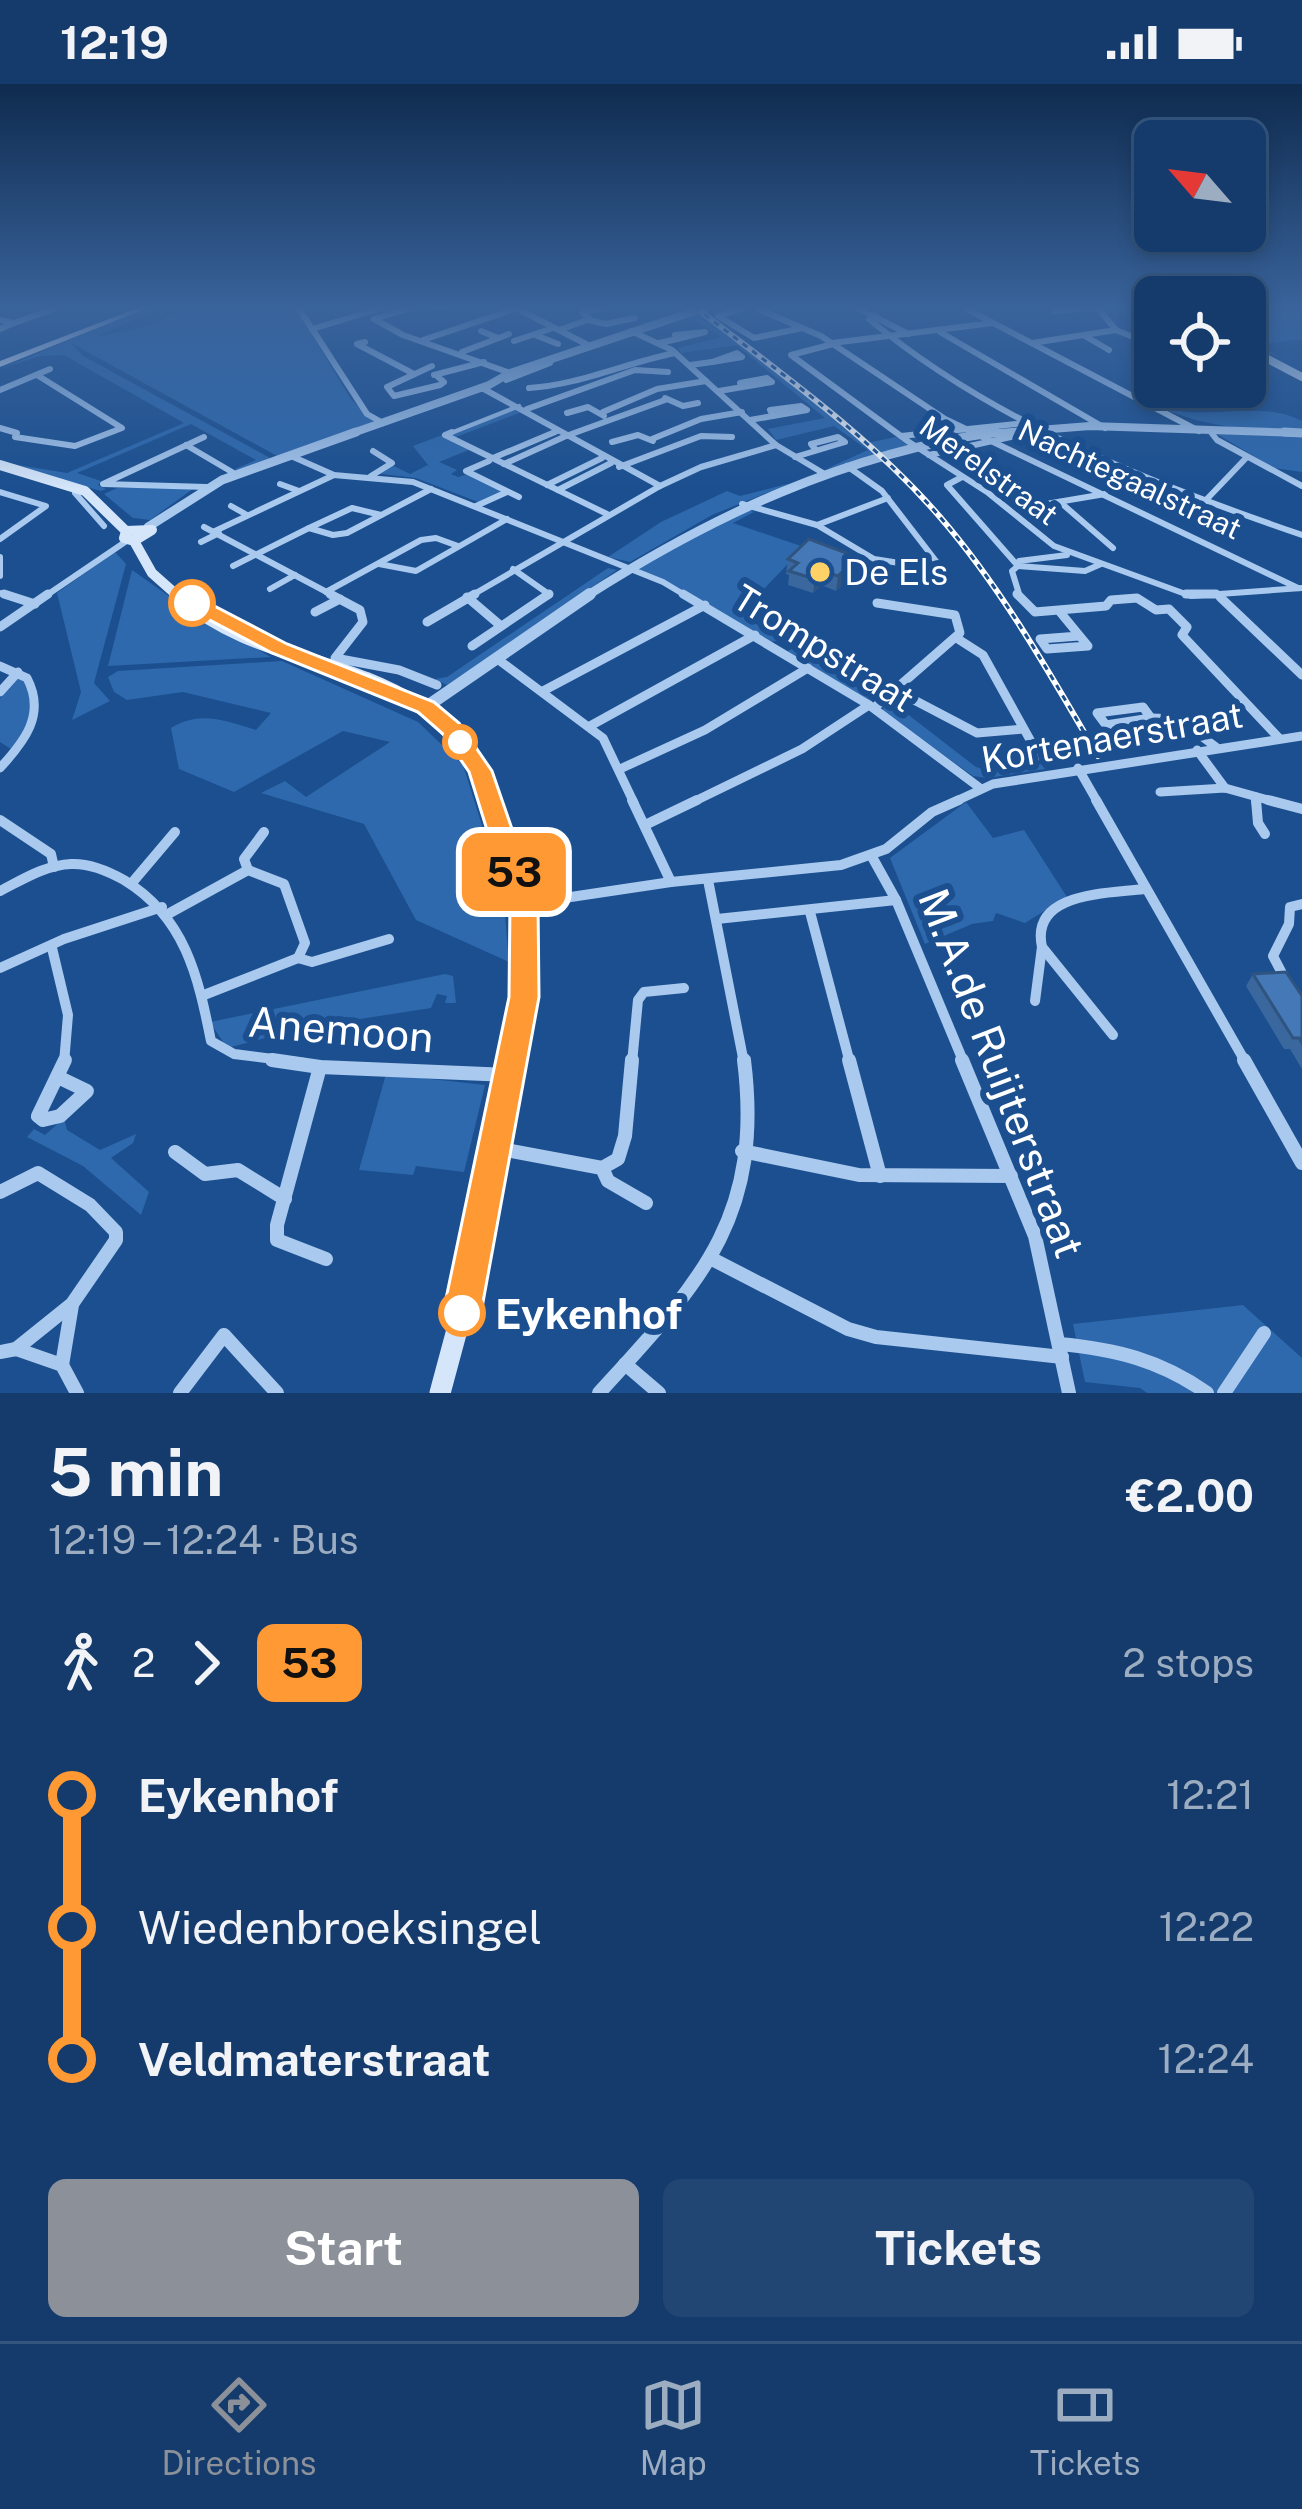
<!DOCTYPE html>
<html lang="en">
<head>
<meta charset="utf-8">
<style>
  body { margin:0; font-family:"Public Sans",sans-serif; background:#214673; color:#f1f3f6; height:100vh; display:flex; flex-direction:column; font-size:45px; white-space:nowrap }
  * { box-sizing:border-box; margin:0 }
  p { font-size:39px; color:#9dadc1 }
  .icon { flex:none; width:66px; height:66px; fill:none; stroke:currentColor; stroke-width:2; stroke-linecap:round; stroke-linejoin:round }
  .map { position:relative; height:1309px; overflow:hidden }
  .side { display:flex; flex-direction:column; background:#143b6b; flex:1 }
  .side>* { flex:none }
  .badge { padding:0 24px; border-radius:18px; font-size:42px; line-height:78px }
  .needle { width:78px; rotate:298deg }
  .buttons { position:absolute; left:1134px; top:36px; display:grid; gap:24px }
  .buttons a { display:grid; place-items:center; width:132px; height:132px; border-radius:18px; background:#143b6b; box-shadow:0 6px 18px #0003,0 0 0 3px #33557e; font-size:60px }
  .map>.badge { position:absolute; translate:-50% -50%; box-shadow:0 0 0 6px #fff }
  .legs { display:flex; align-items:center; gap:18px; height:132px; padding:0 48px; font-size:39px }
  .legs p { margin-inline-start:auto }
  .overview { display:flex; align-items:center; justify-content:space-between; height:204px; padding:0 48px }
  h1 { font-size:66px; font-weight:700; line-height:90px }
  .action { display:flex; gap:24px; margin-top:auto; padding:24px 48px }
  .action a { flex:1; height:138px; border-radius:18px; background:#8c9099; color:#fff; font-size:48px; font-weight:700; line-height:138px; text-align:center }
  .action a+a { background:#214673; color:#f1f3f6 }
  ul { padding:0 48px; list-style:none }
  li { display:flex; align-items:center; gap:42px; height:132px; font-size:45px }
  li i { display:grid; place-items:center; width:18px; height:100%; margin:0 15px; background:currentColor }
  li i::after { content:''; width:30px; height:30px; margin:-15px; border:9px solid; border-radius:50%; background:#143b6b }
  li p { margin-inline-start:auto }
  li:first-child i { background:linear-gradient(#0000 50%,currentColor 0) }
  li:last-child i { background:linear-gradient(currentColor 50%,#0000 0) }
  .status { display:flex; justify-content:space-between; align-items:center; height:84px; padding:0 60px; background:#143b6b; direction:ltr }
  .status svg { height:33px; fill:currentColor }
  .tab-bar { display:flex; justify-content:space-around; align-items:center; height:168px; border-top:3px solid #33557e; background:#143b6b; font-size:33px; color:#9dadc1 }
  .tab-bar a { display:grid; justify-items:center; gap:6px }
  .tab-bar .selected { color:#8c9099 }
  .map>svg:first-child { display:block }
</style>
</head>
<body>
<div class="status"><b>12:19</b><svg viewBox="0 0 49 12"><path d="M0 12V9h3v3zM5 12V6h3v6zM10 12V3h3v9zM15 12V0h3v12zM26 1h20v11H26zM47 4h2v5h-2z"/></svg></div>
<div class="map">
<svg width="1302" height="1309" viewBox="0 0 1302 1309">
  <rect width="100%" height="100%" fill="#1b4f8f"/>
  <g fill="#2e69ad">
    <path d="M149,223H164L95,253L156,240L185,223H295L351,315L375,339L279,373L71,259L83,272L272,375L238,387L235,385L256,376L191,340L77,389L101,397L98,401L106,405L101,407L0,378L67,389L184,339L64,271L40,272L0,285Z"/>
    <path d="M1299,223L1302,255L1258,261L1285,276L1245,258V246L1262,244L1245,235V230Z"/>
    <path d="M700,227L867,359L896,353L909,362L826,385L868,366L834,342L776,356L768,345L825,334L736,261L681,269L678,264L722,253L686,232Z"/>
    <path d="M1132,310C1153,312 1168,327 1188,328C1225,331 1268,319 1302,337V347C1234,346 1193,342 1132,310Z"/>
    <path d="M515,324L522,328L453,354L471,365L439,378L457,386L451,390L458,393L468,390L504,408L478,418L416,394L374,389L392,381L410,390L428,381L413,362Z"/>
    <path d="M1217,350L1302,352V388L1274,384Z"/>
    <path d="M791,399L712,431L630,478L608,473L661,438L727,407L740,412Z"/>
    <path d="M197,402L150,436L133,434L104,410L117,404Z"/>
    <path d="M744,424L754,428L733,439L804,463L740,530L782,556L769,558L637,484Z"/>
    <path d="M115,468L126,480L94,599L110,617L72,636L81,608L57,509Z"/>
    <path d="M608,484L617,486L447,601L435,595L447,593Z"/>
    <path d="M132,486L193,529L271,573L108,582Z"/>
    <path d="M813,554L832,556L825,580L881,611L869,617L786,568Z"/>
    <path d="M282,577L418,638L463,681L503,808L509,878L416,836L364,740L261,709L285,697L306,713L390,658L343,647L234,708L179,685L171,644C201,626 225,637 256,646L271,629L183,608L127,616L114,608L108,593L118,587Z"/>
    <path d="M20,593C42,616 27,644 11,665L0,658V615L10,597Z"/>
    <path d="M888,615L976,683L991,687L1041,680L1045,685L987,694L973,692L882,627Z"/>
    <path d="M966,718L993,754L1024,746L1067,813L1025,839L996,829L993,837L972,840L925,860L890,774Z"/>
    <path d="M445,890L453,892L456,919H445L447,912L437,910L431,924L360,935L346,933L227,964L210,938Z"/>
    <path d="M386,990L485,1001L464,1088L416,1082L413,1091L359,1086Z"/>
    <path d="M64,1034L67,1046L100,1066L136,1050L133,1059L111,1074L149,1108L141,1131L83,1082L27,1053L34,1045L45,1051Z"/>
    <path d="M1243,1221L1302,1274V1309H1147L1140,1304L1085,1298L1073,1240Z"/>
  </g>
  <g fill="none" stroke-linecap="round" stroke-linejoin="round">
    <g stroke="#a9c9ee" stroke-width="4.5">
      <path d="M446,351L519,322"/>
      <path d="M548,351L559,347"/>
    </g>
    <g stroke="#a9c9ee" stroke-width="6">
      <path d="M452,348L445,351L607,430"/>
      <path d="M493,374L555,348"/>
      <path d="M504,380L566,352"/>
      <path d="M547,401L602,374"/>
      <path d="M558,406L611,379"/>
    </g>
    <g stroke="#a9c9ee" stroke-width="6">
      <path d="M298,223L367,330L383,339"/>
      <path d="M431,223H451"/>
      <path d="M514,223L588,261"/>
      <path d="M747,223L718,232L754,254L802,244"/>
      <path d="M753,223L821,252L945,335L1298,504"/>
      <path d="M856,223L908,250"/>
      <path d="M963,223L1199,347"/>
      <path d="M1072,225L1053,227L1098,223"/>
      <path d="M876,232L869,235C995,340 1149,398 1302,451"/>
      <path d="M374,235L403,251L510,289"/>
      <path d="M374,235L414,223"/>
      <path d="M0,236L14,239L0,245"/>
      <path d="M589,236L606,240L635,234"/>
      <path d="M14,239L59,223"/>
      <path d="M312,245L385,223"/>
      <path d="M559,246L590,235L582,228L610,223"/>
      <path d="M1116,246L1153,261"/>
      <path d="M481,247L498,254"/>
      <path d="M631,247L672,266L776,361L823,389"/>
      <path d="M705,248L677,255L675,251Z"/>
      <path d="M940,248L1105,344"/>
      <path d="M535,251L558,260"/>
      <path d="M1085,252L1109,266"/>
      <path d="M423,256L515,225"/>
      <path d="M514,257L553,244"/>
      <path d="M365,258L357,260L414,290"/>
      <path d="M659,259L677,255"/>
      <path d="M832,259L993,239"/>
      <path d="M1032,259L1116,246L1097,223"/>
      <path d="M833,260L791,271L909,358L987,408L1054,462L1191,512L1302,504"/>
      <path d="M462,268L509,250"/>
      <path d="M737,269L742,273L712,278Z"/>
      <path d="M690,281L712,278"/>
      <path d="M432,282L387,303L394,312L440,301L444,298L438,293"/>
      <path d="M434,291L484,278"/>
      <path d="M506,296L550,279"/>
      <path d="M482,304L660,402"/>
      <path d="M529,304C579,301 625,279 675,269"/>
      <path d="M0,306L50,285"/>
      <path d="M719,307L772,298L767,294L740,299L741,303"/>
      <path d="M665,314L683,322L698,319"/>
      <path d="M801,322L807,326L773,332L770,326Z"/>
      <path d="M527,325L635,286L668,288"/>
      <path d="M603,328L657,305L706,297"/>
      <path d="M567,329L588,323L604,332"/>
      <path d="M750,336L773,332"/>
      <path d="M0,344L17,349L15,353L75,362L122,344L37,291"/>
      <path d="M1210,347L1217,356L1302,402"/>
      <path d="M566,352L665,316"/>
      <path d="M901,352L1026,339"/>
      <path d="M204,353L103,400L207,403"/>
      <path d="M652,355L701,335L742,328"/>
      <path d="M612,358L638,351L653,357"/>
      <path d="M186,361L237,391"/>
      <path d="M929,371L1024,350"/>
      <path d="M291,372L334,391L413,398L663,498L688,513"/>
      <path d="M795,373L845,358L838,353L811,360L816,366"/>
      <path d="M489,377L466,387L519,413"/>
      <path d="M619,383L701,352L732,353"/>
      <path d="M371,392L392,379L373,367"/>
      <path d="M962,393L947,401L1018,482L1085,487L1101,480"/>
      <path d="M280,400L299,407"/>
      <path d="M0,408L46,422L0,455"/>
      <path d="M75,409L104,442"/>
      <path d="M1206,416L1247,373"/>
      <path d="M1060,418L1113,464"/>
      <path d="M742,420L817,441L874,475L931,484L939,481L882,407L847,382"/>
      <path d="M231,422L247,431"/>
      <path d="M476,422L507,408"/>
      <path d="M1034,422L1105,410"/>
      <path d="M817,441L888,414"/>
      <path d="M204,443L336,513"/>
      <path d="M309,444L352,424L381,431"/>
      <path d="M215,447L334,391"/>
      <path d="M201,458L219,449"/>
      <path d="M0,473V492"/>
      <path d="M1019,477L1067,471"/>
      <path d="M379,480L416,487L507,435"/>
      <path d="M233,482L309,444L333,451L347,449L431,405"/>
      <path d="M1018,482L1012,487L1020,513"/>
      <path d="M513,485L550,511L547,513"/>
      <path d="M270,505L295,491"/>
      <path d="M326,508L421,456L436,454L458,462"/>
      <path d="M0,509L13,513"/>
      <path d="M44,513L128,456"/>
      <path d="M469,513L660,402L701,383L776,361"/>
    </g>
    <g stroke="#a9c9ee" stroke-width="9">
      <path d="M4,510L35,520"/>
      <path d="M330,510L360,526L363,538L335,574L399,586L437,601"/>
      <path d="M683,510L869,621L980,704"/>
      <path d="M1017,510L1035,528L1106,522L1111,516L1137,514L1156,526L1169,525L1187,543L1182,551L1279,654"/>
      <path d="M1186,510H1216"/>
      <path d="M467,513L501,542"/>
      <path d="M1220,513L1302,591"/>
      <path d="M315,528L340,515"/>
      <path d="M1060,528L1088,562L1047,565L1040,555L1079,552"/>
      <path d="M427,538L475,510"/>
      <path d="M0,543L48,510"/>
      <path d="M958,555L983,571L1039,672"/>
      <path d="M472,562L549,510"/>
      <path d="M496,574L603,654L634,719"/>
      <path d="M0,582L27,594C46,630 25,657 0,684"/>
      <path d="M543,607L705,521"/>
      <path d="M897,607L977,649L1023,645"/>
      <path d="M0,608L18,588"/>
      <path d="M1143,623L1151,634L1106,641L1097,629Z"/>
      <path d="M874,624L960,549L955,531L877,519"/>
      <path d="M1151,634L1178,635L1216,663"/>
      <path d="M590,642L755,551"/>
      <path d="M1197,666L1225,704"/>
      <path d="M1078,684L1098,719"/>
      <path d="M620,685L705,646L808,584"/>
      <path d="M1160,708L1225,704L1279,719"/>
      <path d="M1256,713V719"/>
      <path d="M691,719L802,665L869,621"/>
      <path d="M952,719L993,700L1302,652"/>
    </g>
    <g stroke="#a9c9ee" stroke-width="10">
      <path d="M632,716L671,798"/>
      <path d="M1096,716L1246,979"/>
      <path d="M1256,716L1258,739L1265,750"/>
      <path d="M1268,716L1302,725"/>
      <path d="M0,736L51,770L54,783"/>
      <path d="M645,741L697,716"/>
      <path d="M871,771L896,816L964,979"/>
      <path d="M248,786L244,775L264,748"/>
      <path d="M708,796L744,979"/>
      <path d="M131,800L175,748"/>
      <path d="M0,807C22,796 45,781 71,780C90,779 108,787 124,796C185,833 198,892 211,957L234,970L304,979"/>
      <path d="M524,820L671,798L841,781L886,765L932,728L959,716"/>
      <path d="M810,828L850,979"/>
      <path d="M168,830L248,786L284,800L305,859L298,874"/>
      <path d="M717,835L896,816"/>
      <path d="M52,864L68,931L64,979"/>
      <path d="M0,884L64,855L162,823"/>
      <path d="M1286,897L1273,872L1289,840L1290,823L1302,820"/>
      <path d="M204,911L298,874L312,878L389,855"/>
      <path d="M1035,917L1042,863"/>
      <path d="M1113,951L1042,863C1030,808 1106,810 1144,805"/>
      <path d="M632,979L638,916L644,908L684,904"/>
    </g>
    <g stroke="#a9c9ee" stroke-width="14">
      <path d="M272,976L320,983L509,991"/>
      <path d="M849,976L880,1092"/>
      <path d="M962,976L1035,1152L1069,1309"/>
      <path d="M1244,976L1302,1079"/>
      <path d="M320,983L277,1141V1156L326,1175"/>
      <path d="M60,994L87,1007L60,1032L43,1036L38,1032L65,976"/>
      <path d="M500,1065L602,1084L608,1097L646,1119"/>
      <path d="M742,1067L859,1091L1011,1092"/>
      <path d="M175,1068L205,1090L238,1086L285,1115"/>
      <path d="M602,1084L618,1075L625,1052L632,976"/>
      <path d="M0,1108L38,1089L90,1121L116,1148V1156L72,1220L16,1265"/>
      <path d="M712,1175L848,1245L876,1253L1062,1273"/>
      <path d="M1059,1260C1115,1265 1160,1276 1207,1309"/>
      <path d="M0,1268L16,1265L62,1281L77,1309"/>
      <path d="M625,1280L659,1309"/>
      <path d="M62,1281L72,1221"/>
      <path d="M180,1309L224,1251L277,1309"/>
      <path d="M599,1309C698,1200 764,1136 744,976"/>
      <path d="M1224,1309L1264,1249"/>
    </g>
    <g stroke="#a9c9ee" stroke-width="8">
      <path d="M347,351L489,301L510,289L707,223"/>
      <path d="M974,351L1090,342L1302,349"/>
    </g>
    <g stroke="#a9c9ee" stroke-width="9">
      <path d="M1284,348L1302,349"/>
      <path d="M148,443L222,396L356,348"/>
      <path d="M585,513C713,431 844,370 996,348"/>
    </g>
    <path stroke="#a9c9ee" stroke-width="12" d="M426,623L590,510"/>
    <path stroke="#d6e6fa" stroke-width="8" d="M1245,263L1302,293"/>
    <g stroke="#d6e6fa" stroke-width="10">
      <path d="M0,381L85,407L126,447L124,454L134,457L152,489L179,513"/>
      <path d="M126,447L152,446L134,457"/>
    </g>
    <path stroke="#d6e6fa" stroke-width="14" d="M176,510C283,603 432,559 491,719"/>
    <path stroke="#d6e6fa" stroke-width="16" d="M490,716C528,818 533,872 512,979"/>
    <path stroke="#d6e6fa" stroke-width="21" d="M440,1309L472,1190L513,976"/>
    <path fill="#f0f6ff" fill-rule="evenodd" d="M140,223H150L0,283V277Z"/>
    <g stroke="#fff" stroke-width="6">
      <path id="rail" d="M695,223C780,289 869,351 940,433C1003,506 1050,590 1098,672"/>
    </g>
    <use href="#rail" stroke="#1b4f8f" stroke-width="3" stroke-dasharray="6" stroke-linecap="butt"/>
  </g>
  <g fill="#3a679d">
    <path d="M1155,264V303H1195L1194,307L1172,312L1149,303L1134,285L1138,274Z"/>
    <path d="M788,475L855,487L836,507L821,501L813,509L788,501L789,491L786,490Z"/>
    <path d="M1253,890L1302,912V985L1290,965H1284L1246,902Z"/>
  </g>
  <g fill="#305480">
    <path d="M1175,303H1195L1194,307L1172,312Z"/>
    <path d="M857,473L855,487L836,507L838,492Z"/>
    <path d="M823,487L821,501L813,509L815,495Z"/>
  </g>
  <g fill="#4478b7" stroke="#305480" stroke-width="3">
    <path d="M1155,264V292L1138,274Z"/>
    <path d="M809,455L857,473L838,492L823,487L815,495L789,487L798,479L788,475Z"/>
    <path d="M1286,888L1302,912V959L1299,954H1293L1253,890Z"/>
  </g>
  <linearGradient id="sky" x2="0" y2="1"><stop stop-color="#0f2b4f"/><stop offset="0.55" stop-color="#39639b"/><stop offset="1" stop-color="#39639b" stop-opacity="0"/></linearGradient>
  <rect width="1302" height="406" fill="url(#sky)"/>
  <path fill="#f93" stroke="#fff" stroke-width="3" d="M185,514H199L287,560L434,618L459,639L492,687L538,820L539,913L481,1229L476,1242L462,1248L449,1242L443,1229L509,913L510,820L469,688L443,650L418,628L272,569L185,523Z"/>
  <circle fill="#ffd166" stroke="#1b4f8f" stroke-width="4.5" cx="820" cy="488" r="12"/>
  <g fill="#fff" stroke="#f93" stroke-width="6">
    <circle cx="192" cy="519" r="21"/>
    <circle cx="460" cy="658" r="15"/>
    <circle cx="462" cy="1229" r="21"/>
  </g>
  <g text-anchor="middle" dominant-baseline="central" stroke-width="12" stroke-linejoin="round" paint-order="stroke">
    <g font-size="30" fill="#fff" stroke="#1b4f8f">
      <text transform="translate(989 386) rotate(36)">Merelstraat</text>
      <text transform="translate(1130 395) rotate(25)">Nachtegaalstraat</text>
    </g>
    <g font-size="36" fill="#fff" stroke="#1b4f8f" text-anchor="start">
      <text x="844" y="488">De Els</text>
    </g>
    <g font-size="36" fill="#fff" stroke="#1b4f8f">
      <text transform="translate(824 564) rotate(32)">Trompstraat</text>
      <text transform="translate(1112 653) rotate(-10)">Kortenaerstraat</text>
    </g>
    <g font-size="42" fill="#fff" stroke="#1b4f8f">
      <text transform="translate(341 945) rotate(5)">Anemoon</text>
      <text transform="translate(1002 989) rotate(69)">M.A.de Ruijterstraat</text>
    </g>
    <g font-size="42" font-weight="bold" fill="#fff" stroke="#1b4f8f" text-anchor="start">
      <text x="495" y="1229">Eykenhof</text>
    </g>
  </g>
</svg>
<div class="buttons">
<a><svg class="needle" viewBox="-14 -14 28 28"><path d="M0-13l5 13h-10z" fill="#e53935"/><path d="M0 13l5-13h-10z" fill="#9dadc1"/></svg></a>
<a><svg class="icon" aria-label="locate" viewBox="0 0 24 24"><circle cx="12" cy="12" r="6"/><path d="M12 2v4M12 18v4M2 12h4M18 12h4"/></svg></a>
</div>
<b class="badge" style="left:514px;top:788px;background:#f93;color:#111">53</b>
</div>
<section class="side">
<div class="overview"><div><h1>5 min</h1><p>12:19 – 12:24 · Bus</p></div><b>€2.00</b></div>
<div class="legs"><svg class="icon" aria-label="walk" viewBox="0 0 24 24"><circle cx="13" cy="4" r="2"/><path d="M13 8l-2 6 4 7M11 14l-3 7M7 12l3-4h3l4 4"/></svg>2<svg class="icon" aria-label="forward" viewBox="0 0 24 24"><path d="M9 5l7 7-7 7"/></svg><b class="badge" style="background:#f93;color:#111">53</b><p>2 stops</p></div>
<ul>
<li><i style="color:#f93"></i><b>Eykenhof</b><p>12:21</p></li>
<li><i style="color:#f93"></i><span>Wiedenbroeksingel</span><p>12:22</p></li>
<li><i style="color:#f93"></i><b>Veldmaterstraat</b><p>12:24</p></li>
</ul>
<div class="action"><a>Start</a><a>Tickets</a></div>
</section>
<nav class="tab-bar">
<a class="selected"><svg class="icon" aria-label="directions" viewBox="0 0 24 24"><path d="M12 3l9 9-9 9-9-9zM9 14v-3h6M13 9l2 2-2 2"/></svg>Directions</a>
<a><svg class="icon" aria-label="map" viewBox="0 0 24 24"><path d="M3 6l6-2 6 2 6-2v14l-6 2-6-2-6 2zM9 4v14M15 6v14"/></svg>Map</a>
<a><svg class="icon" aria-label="tickets" viewBox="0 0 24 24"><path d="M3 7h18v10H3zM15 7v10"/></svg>Tickets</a>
</nav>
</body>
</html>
